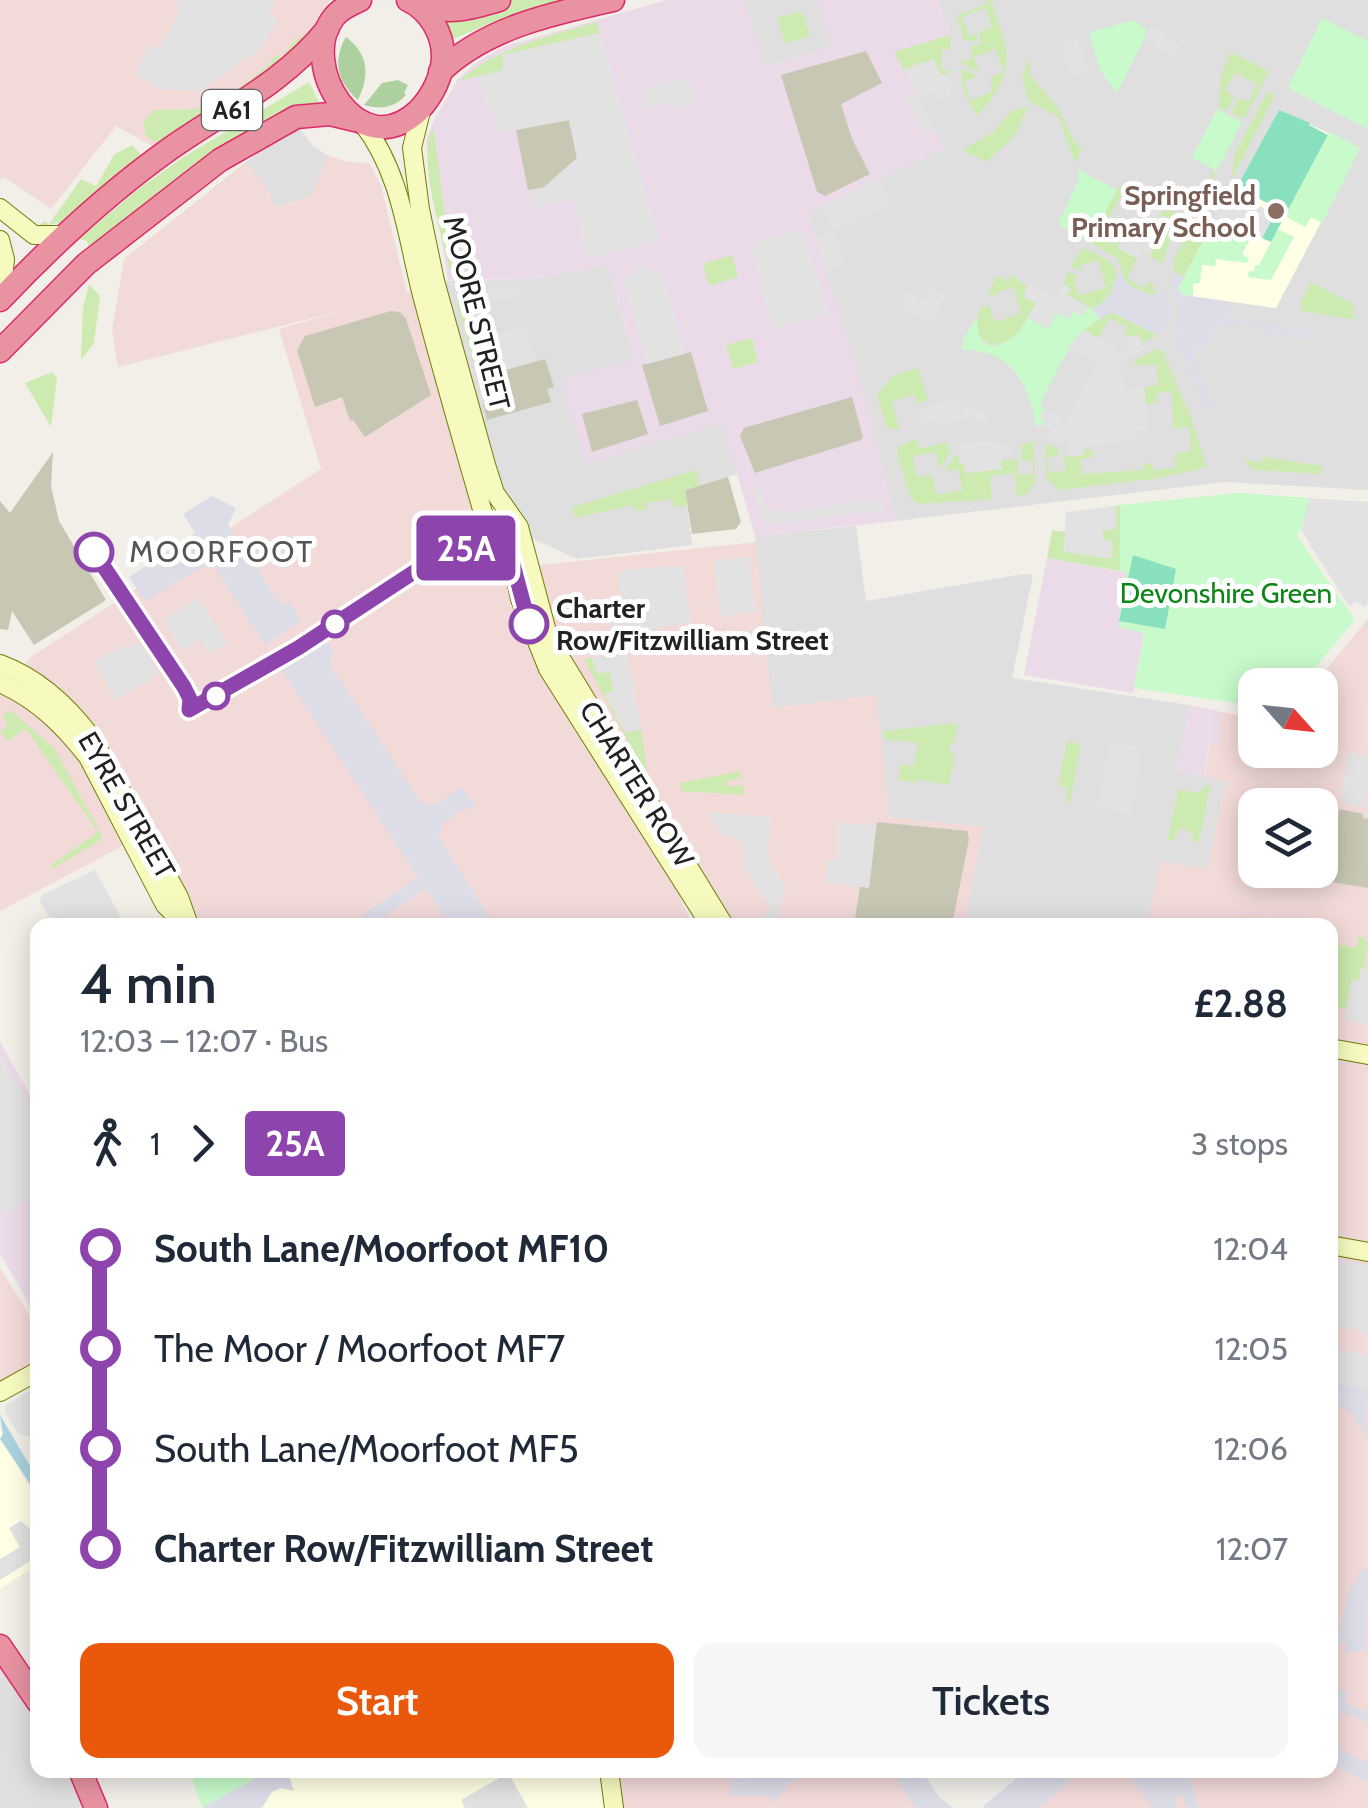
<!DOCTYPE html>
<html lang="en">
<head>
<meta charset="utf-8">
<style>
  body { margin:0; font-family:Cabin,sans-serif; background:#f6f6f7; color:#1f2937; height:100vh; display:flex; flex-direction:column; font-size:38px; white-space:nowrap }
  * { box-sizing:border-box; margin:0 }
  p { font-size:32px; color:#747a83 }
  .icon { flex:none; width:55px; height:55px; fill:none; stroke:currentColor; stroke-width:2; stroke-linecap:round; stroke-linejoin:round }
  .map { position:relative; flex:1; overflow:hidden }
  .sheet { position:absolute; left:30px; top:918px; width:1308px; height:860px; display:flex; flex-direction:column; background:#fff; border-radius:20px; box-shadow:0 5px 25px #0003 }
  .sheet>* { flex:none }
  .badge { padding:0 20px; border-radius:8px; font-size:35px; line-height:65px }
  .needle { width:65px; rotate:117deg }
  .tools { position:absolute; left:1238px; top:668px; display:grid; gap:20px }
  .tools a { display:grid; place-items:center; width:100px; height:100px; border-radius:20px; background:#fff; box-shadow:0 5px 25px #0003; font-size:50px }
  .map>.badge { position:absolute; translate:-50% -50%; box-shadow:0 0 0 5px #fff }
  .legs { display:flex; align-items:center; gap:15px; height:110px; padding:0 50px; font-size:32px }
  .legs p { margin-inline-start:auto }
  .summary { display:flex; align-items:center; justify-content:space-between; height:170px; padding:0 50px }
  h1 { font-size:55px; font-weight:600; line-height:75px }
  .button { display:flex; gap:20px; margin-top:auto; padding:20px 50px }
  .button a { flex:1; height:115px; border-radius:20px; background:#ea580c; color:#fff; font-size:40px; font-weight:600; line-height:115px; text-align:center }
  .button a+a { background:#f6f6f7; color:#1f2937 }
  ul { padding:0 50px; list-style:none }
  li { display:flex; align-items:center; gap:35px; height:100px; font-size:38px }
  li i { display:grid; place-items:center; width:15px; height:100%; margin:0 12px; background:currentColor }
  li i::after { content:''; width:25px; height:25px; margin:-12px; border:8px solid; border-radius:50%; background:#fff }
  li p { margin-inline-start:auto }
  li:first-child i { background:linear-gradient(#0000 50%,currentColor 0) }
  li:last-child i { background:linear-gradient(currentColor 50%,#0000 0) }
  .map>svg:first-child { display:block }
</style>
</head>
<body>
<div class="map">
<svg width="1368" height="1808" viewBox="0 0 1368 1808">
  <rect width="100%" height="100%" fill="#f2efe9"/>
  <g fill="#e0dfdf">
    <path d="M744,0H818L832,47L764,67Z"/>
    <path d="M938,0H1368V490L1225,482L896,521L864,397L808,213L944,148L894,52L950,35Z"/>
    <path d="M299,127L313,146L329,156L311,196L274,208L270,194L246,162L285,132Z"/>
    <path d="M608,265L635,361L561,379L659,442L722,422L737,474L685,490L692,545L577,559L529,537L505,509L435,281L533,279Z"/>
    <path d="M856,526L866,601L1023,574L1033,575L1012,678L1189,705L1177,771L1229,781L1228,788H1224L1208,871L1192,868L1147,925H964L983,827L888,817L876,695L772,708L755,536Z"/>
    <path d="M0,1646L37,1702L38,1770H75L83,1808H0Z"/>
  </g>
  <g fill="#f2dad9" fill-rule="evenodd">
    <path d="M0,0H330L298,50L156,148L116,126L51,209L4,177L0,179Z"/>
    <path d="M329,156L348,162L369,163L381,186L407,293L421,289L484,516L513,568L756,542L772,708L876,695L889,817L983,827L964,925H732L661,853L692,925H189L21,669L32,656L321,469L279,329L345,310L118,367L112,329L124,259L246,162L270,194L275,208L311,196Z"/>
    <path d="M1368,619V1808H1008L1047,1770H1330V925H1147L1160,861L1208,870L1224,787H1228L1229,782L1204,777L1210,743L1217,744L1222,712L1237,715L1240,710L1255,713V750H1320V685H1313ZM1255,805H1320V870H1255Z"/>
    <path d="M0,683L65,727L130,842L0,911Z"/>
    <path d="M0,1268L38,1329L37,1362L0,1382Z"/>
    <path d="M600,1770H902L928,1808H605Z"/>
  </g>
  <g fill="#ebdbe8">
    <path d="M667,0H744L765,67L831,47L818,0H938L950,35L895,52L944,148L808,213L860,380L896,521L755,536L722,423L586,464L561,379L635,360L608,265L533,279L448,280L426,141L434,120L458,79L477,62L505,46Z"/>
    <path d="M1047,558L1128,573L1118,627L1144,632L1133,693L1024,675Z"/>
    <path d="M1189,705L1222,712L1217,744H1209L1204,777L1177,771Z"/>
    <path d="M0,1042L37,1107L38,1301L30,1306L0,1253Z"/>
  </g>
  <g fill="#ffffe5">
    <path d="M1279,110L1360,148L1276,308L1183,295L1178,288L1210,227L1234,239L1239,226L1221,217Z"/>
    <path d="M0,1429L24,1479L35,1492L38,1503L37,1565L0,1589Z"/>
    <path d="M189,1770H600L605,1808H202Z"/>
  </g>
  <g fill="#c7c7b4">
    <path d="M866,51L882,83L841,104L852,139L870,174L825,196L817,192L781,75Z"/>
    <path d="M569,120L577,158L543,188L528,190L516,130Z"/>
    <path d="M391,311L400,312L406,319L431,395L365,437L353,420L350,421L342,397L315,407L297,350L305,336Z"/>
    <path d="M691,352L708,411L660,426L642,365Z"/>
    <path d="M545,359L554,387L547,389L551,402L487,420L483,404L487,402L480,377Z"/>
    <path d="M852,397L863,437L861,440L755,473L740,436L744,428Z"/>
    <path d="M637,400L648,434L592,452L582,414Z"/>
    <path d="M53,452L51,486L59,521L106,600L34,645L12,611L8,630L0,629V501L10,513Z"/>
    <path d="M728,477L741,522L736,529L692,534L685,490Z"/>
    <path d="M1339,809L1363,814V818L1368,819V888L1326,881Z"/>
    <path d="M877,822L967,831L969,839L952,925H854L860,887H869Z"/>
  </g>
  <g fill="#cdebb0">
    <path d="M511,0H568L488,24L449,41L444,17L459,16Z"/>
    <path d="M986,0H991C1010,57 1019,68 977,117L962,88V68L977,76L963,82L971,100L992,92L991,77L1004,72L995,49L974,57L979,72L963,64L962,60H971L972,45H981L980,32L992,27L986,8L962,16L968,36L976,34L977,41L964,40L957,15L987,4Z"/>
    <path d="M802,11L810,36L785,43L777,18Z"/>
    <path d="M597,22L600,33L503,55V70L459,81C499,46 547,37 597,22Z"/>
    <path d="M313,28L298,50L161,144L146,136L143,123L153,111C166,108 180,111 194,109C216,106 264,73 276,55L282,57L291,44Z"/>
    <path d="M950,35L951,50L942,49L941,69L949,70V75L941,76L932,59L904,70L894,52Z"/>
    <path d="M1231,52L1269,71L1244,119L1231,113L1239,98L1248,102L1257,84L1235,73L1225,91L1234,96L1227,111L1219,107L1221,75Z"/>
    <path d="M1029,57L1030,75L1058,108L1073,140L1082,149L1075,163L1059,118L1028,100L1022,78Z"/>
    <path d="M309,82L320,105L90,252L87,241L79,239L136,191L182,158Z"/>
    <path d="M1268,91L1275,95L1231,181L1235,153Z"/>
    <path d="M1025,107H1028L1014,137L987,162L962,150L994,132L1010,112Z"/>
    <path d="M431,130L434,132L452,268H449C441,230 419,167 431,130Z"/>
    <path d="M132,145L144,158L61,222L38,227L44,221L49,224L81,179L96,186L114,155Z"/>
    <path d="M1212,171L1215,173L1197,215L1172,235L1162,263L1149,256L1168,219L1159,214L1168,210L1188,217Z"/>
    <path d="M1119,186L1125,188L1101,234L1113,245L1120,231L1126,234L1119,248L1137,258L1127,279L1144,288L1151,281L1156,294L1150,295L1126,284L1118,259L1090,242Z"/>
    <path d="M1200,230L1207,234L1184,277L1173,271C1174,251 1182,240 1200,230Z"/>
    <path d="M1082,248C1091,252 1103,256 1111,263C1127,278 1107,302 1093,309L1067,295L1070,288L1063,284L1068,272L1079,277L1074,279L1079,295L1106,288L1098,260L1080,265L1081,272L1071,267Z"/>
    <path d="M732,255L738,277L709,286L703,264Z"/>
    <path d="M1012,274L1027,288L1023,296L1036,303L1013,340L990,345L978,335L977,318L981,308L989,305L995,322L1021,313L1013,287L995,293L997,298L988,293L997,275L1008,281Z"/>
    <path d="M1311,282L1355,305L1352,313L1356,320L1301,311L1300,304Z"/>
    <path d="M89,284L100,296L94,343L81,360L83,308Z"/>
    <path d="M464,290V304L483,367L486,365L481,345L497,340L505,370L478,378L457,304Z"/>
    <path d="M1110,313H1114L1157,335L1142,343L1138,335L1131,337L1124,333L1126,326L1109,318L1099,338L1083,330Z"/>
    <path d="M752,338L758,362L733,369L726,345Z"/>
    <path d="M1156,349L1163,352L1192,420L1207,467L1161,478L1059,490L1047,479L1045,443L1059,449L1057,456L1047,458L1049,472L1065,471L1064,457L1083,455V450L1091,449L1093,457L1080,459L1082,474L1143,470V464L1152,463L1153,470L1175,468V454L1191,450L1189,427L1173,428L1172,391L1157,393V403L1146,404L1144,387L1158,385L1156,364L1135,365L1134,361Z"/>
    <path d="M918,368L928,400L917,403L915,395L892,401L899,430L887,428L877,395L893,376Z"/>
    <path d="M52,372L57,378L51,427L25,383Z"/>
    <path d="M916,439L920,449L947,442L950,453L939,469L936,452L913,456L916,477L932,475L937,495L962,490L958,469L944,471L954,457L959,456V463H964L966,473L1001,469V460L1017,459L1019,475L1034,474L1032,460L1022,461L1021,444L1033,442L1036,481L1027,494L1017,496L1015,473L990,476L992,499L922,504L912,501L897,455L899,446Z"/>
    <path d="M1263,457L1323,466L1321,474L1253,470L1243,459L1262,463Z"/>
    <path d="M696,470L699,486L685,490L688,505L673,507L671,499L646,503L647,509L635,511L633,505L575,518L572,507Z"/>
    <path d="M1120,505V571L1047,558L1052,530L1065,532L1064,552L1103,539V530L1116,529V506Z"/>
    <path d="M592,658L597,673L609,671L615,691L606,694L626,733L641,729L648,777L584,659Z"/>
    <path d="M10,710L55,749L102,836L99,841L52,869L50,866L98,832L26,729L7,741L1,732L8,726L2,716Z"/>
    <path d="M958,723L954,743H951L949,752L955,754L949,785L917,779L916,783L898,780L901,764L914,766L918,743L884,739L883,731Z"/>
    <path d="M1067,741L1081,744L1070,803L1066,802L1067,787L1058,785Z"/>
    <path d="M740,771L742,778L726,782L727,787L743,785L744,795L681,791L680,783Z"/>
    <path d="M1206,785L1210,786L1199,842L1191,841L1193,834L1181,827L1173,841L1168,840L1178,789L1199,793Z"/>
    <path d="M1359,935L1368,942L1364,969H1361L1359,981L1352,980L1346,1009L1330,1006V943L1356,948Z"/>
  </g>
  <g fill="#add19e">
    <path d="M346,37C370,55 369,77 358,100C336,81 333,59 346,37Z"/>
    <path d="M398,80L408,85L404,93L406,95C394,108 381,110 364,105L382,83Z"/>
  </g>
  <g fill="#c8facc">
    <path d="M1322,18L1368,41V129L1288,88Z"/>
    <path d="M1129,21L1137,22L1148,31L1117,93L1101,72L1089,36L1095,31Z"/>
    <path d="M1217,109L1242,122L1217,171L1192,158Z"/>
    <path d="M1330,132L1360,148L1322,223L1311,217L1305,227L1285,216Z"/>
    <path d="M1077,169L1117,190L1090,242L1058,224L1079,179Z"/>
    <path d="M1278,229L1294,237L1271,280L1248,277L1249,271H1254L1255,265H1259Z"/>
    <path d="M1216,230L1233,239L1237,233L1250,239L1242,254L1249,259L1247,263L1216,259L1215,266L1202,265L1200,283L1193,284V296L1183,295L1178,288L1207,234L1212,236Z"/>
    <path d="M1088,306L1100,318C1067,342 1058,369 1040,405L1045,408L1041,418L1045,420L1043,425L1036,426C1029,384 1010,348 962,350L963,339L977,318C977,363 1013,346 1028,318L1048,328L1056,313L1073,311L1083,316Z"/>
    <path d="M1239,493L1309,498L1306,520L1297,536L1355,620L1300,685H1255V706L1134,688L1144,633L1118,627L1127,573L1120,571V505Z"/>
    <path d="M189,1770H270L202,1808Z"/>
  </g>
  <g fill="#88e0be">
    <path d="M1279,110L1310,123L1309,125L1328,135L1271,242L1262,238L1277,208L1237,187Z"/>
    <path d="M1133,555L1176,569L1165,629L1119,621Z"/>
  </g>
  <g fill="#e2e2e2">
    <path d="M176,0H275L269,12L278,21L259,50L199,91L164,90L134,74L150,45L158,49L179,13Z"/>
    <path d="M1152,25L1182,45L1174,60L1144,38Z"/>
    <path d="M600,33L659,240L586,260L574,199L532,208L528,190L543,188L577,158L569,120L499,133L494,112L489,113L477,78L503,70L502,55Z"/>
    <path d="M1078,39L1089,70L1070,77L1060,44Z"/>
    <path d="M933,59L941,75H949L952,95L940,101L934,92L920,99L935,129L923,134L904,97L916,92L904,70Z"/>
    <path d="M682,77L690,83L697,103L676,109L674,102L646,110L641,95L644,89Z"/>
    <path d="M880,179L891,203L834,231L845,265L826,271L816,237L834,231L823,206Z"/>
    <path d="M1146,193L1155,198L1159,214L1168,218L1149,256L1141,252L1137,258L1118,248Z"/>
    <path d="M1235,193L1275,214L1262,238L1221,217Z"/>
    <path d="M797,231L805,236L828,313L773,330L751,249L756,241Z"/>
    <path d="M647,266L649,272L662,270L685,354L647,364L623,279L634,276L633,268Z"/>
    <path d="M1029,283L1056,297L1063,284L1071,288L1067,295L1088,306L1083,316L1073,312L1069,319L1056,313L1048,329L1028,318L1036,303L1023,296Z"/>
    <path d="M524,287L526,293L515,295V298L467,306L464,290Z"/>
    <path d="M931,288L946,295L931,323L907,311L901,300L905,292L924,301Z"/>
    <path d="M526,326L536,361L505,370L495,334Z"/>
    <path d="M1083,330L1117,347L1115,354L1128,348L1125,341L1138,334L1145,349L1119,363L1124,389L1144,387L1148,430L1135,431L1136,440L1083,447L1084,455L1070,457L1065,439L1060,446L1049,440L1050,429L1043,425L1045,420L1040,418L1044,410L1067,420L1096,363L1068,348Z"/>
    <path d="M953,399L962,401L960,412L967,404L987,414L991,421L986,425L973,417L936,425L934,420L923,423L919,410Z"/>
    <path d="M986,441L1011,445L1012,455L1001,456L1002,469L965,473L964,464L959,463L958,443Z"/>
    <path d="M759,485L768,511L779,508L782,513L821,508L855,499L857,504L875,501L881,496L883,510L768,525L762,519L753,486Z"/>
    <path d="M1309,498L1368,502V602L1364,607L1356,601L1351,606L1345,600L1301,530Z"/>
    <path d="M1116,506V529L1103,530V539L1113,542L1111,559L1064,552L1066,512Z"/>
    <path d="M749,556L755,611L721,617L714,561Z"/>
    <path d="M683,565L691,623L614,635L610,613L595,615L593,600L621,595L618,571Z"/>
    <path d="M198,598L227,643L210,654L200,639L182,650L163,620Z"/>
    <path d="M139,642L159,674L115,701L95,662L124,644L127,649Z"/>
    <path d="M627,652L641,729L626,733L605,695L614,691L609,672L597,673L592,658Z"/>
    <path d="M1110,741L1143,747L1131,814L1097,808Z"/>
    <path d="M1348,753L1368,756L1365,808L1340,802Z"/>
    <path d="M707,812L771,817L767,858L785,886L776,925L763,922L760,917L771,908L740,861L746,857L740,848L744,844L741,839L736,842L730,834L724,837Z"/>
    <path d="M838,823L876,825L869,888L825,882L827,859L838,860Z"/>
    <path d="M95,870L125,925H54L40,902L42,895Z"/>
    <path d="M1361,968L1368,970V1025L1344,1020L1352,980L1359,981Z"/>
    <path d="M0,1054L38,1120L37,1195L4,1214L0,1207Z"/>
    <path d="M1330,1257L1368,1265V1333L1330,1325Z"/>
    <path d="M1330,1349L1368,1355V1390L1330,1382Z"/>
    <path d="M37,1386V1437L19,1435L5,1412L6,1405Z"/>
    <path d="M21,1521L37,1535V1557L0,1580V1559L20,1547L9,1528Z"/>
    <path d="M508,1773L528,1808H465L461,1800Z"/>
  </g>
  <g fill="#dddde8">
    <path d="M1173,271L1184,277L1178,288L1183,295L1231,302L1230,319L1311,331L1309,339L1263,333V328L1227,323L1224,327L1218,326L1209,342L1193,355L1198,373L1218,412L1205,408L1175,339L1181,316L1173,286Z"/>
    <path d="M1116,277H1124L1127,284L1150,295L1164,291L1170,306V316L1157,335L1114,313L1100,318L1093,309L1108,299Z"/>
    <path d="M212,496L236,508L228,525L281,606L289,601L301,620L265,645L211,562L145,601L129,577L195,533L183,514Z"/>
    <path d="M326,641L333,651L330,665L420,802L433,806L462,787L476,807L469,811L466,807L442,823L439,838L494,925H450L426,889L372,925H368L361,916L418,877L281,669Z"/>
    <path d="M1330,1382L1368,1390L1365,1422L1368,1441L1354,1416L1330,1397Z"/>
    <path d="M1360,1569L1368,1570L1365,1651L1346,1652L1345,1643L1337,1642L1351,1585L1355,1586Z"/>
    <path d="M1330,1689L1347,1691L1345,1702L1368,1713V1723L1341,1711L1330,1732Z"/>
    <path d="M1330,1740L1331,1745L1368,1763V1782L1332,1765L1330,1768Z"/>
    <path d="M270,1770H287L294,1791L281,1788L272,1792L262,1808H202Z"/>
    <path d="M752,1770H821L788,1784L775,1802L769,1795L731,1796L729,1779L757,1778Z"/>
    <path d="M890,1770L924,1774L939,1797L954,1808H915Z"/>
    <path d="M1027,1770H1081L1040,1808H984L983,1806Z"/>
    <path d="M1125,1770H1187L1199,1808H1187L1181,1795L1174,1798L1178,1808H1152Z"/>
  </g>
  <path fill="#aad3df" d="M0,1415L37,1478V1503L35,1491L0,1439L3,1434Z"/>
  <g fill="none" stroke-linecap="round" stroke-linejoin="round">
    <g stroke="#707d05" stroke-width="20">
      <g id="secondary">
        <path d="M422,107L412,148L420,209L435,281L486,465L495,493L519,527L549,639L724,925"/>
        <path d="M363,124C402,174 407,239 423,299C442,371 463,444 484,516L494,535L511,557L520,599L548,669L710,925"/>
        <path d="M0,208L34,235H64"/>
        <path d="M0,240L5,259L1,299"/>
        <path d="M0,664C38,678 68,706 92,738L179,897L189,925"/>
        <path d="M0,683C38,700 63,725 88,757L165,905L185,925"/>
        <path d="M1330,1048L1368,1055"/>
        <path d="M1330,1245L1368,1252"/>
        <path d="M0,1392L38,1371"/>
        <path d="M609,1770L614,1808"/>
      </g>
    </g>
    <g stroke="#dc2a67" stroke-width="25">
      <g id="highway">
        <path d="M360,0C351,4 340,9 334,17C297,63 358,167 418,111C432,97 443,75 443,56C443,33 429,10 408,0"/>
        <path d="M418,4C448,15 469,9 499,0"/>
        <path d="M440,72C485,28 554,13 613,0"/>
        <path d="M0,300C53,244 109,192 171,148C227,109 285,82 328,28"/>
        <path d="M0,351L86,264L220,160L296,117L330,114L355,120"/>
        <path d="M0,1646L38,1702"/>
        <path d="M80,1770L96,1808"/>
      </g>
    </g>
    <use href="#secondary" stroke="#f7fabf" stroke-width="18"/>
    <use href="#highway" stroke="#e892a2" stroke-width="22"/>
  </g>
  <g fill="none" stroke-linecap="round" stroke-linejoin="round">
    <g stroke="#fff" stroke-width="22">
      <path id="line-1" d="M94,552L184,687L190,699L189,710L298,648L437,557L458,552L494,535L511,557L529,624"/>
    </g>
    <use href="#line-1" stroke="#8e44ad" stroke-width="15"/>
  </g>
  <circle fill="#8d6e63" stroke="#fff" stroke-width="4" cx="1276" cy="211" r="10"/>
  <g fill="#fff" stroke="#8e44ad" stroke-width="5">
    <circle cx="94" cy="552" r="18"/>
    <circle cx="335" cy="624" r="12"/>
    <circle cx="529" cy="624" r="18"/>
    <circle cx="216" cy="696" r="12"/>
  </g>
  <g text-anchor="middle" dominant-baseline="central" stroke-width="10" stroke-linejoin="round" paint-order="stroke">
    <rect fill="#fff" stroke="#646464" stroke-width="2.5" x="202" y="90" width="60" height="40" rx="8"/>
    <g font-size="25" font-weight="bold" fill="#222">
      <text x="232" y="110">A61</text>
    </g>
    <g font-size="28" font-weight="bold" fill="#785e54" stroke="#fff" text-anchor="end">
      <text x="1256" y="195">Springfield<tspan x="1256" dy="32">Primary School</tspan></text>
    </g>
    <g font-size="28" fill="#222" stroke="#fff">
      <text transform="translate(477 313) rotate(76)">MOORE STREET</text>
      <text transform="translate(637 784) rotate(58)">CHARTER ROW</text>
      <text transform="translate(127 805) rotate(60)">EYRE STREET</text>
    </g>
    <g font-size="28" fill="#0c8416" stroke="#fff">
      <text x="1226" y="593">Devonshire Green</text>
    </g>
    <g font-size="28" font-weight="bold" fill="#222" stroke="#fff" text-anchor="start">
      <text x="556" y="608">Charter<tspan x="556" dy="32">Row/Fitzwilliam Street</tspan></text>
    </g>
    <g font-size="30" letter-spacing="2.5" fill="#555" stroke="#fff">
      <text x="222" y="551">MOORFOOT</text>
    </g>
  </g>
</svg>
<div class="tools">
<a><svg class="needle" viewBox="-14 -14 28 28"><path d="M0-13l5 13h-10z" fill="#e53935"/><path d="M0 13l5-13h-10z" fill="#747a83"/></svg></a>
<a><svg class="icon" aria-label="layers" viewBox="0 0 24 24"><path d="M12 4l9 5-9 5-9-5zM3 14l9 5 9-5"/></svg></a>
</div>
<b class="badge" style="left:466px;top:548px;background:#8e44ad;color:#fff">25A</b>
<section class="sheet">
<div class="summary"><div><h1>4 min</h1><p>12:03 – 12:07 · Bus</p></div><b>£2.88</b></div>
<div class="legs"><svg class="icon" aria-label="walk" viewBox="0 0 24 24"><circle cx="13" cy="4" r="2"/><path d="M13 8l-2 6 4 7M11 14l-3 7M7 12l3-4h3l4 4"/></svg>1<svg class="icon" aria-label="forward" viewBox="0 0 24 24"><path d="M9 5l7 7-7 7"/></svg><b class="badge" style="background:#8e44ad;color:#fff">25A</b><p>3 stops</p></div>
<ul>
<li><i style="color:#8e44ad"></i><b>South Lane/Moorfoot MF10</b><p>12:04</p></li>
<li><i style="color:#8e44ad"></i><span>The Moor / Moorfoot MF7</span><p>12:05</p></li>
<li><i style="color:#8e44ad"></i><span>South Lane/Moorfoot MF5</span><p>12:06</p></li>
<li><i style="color:#8e44ad"></i><b>Charter Row/Fitzwilliam Street</b><p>12:07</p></li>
</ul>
<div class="button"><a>Start</a><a>Tickets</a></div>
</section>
</div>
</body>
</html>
